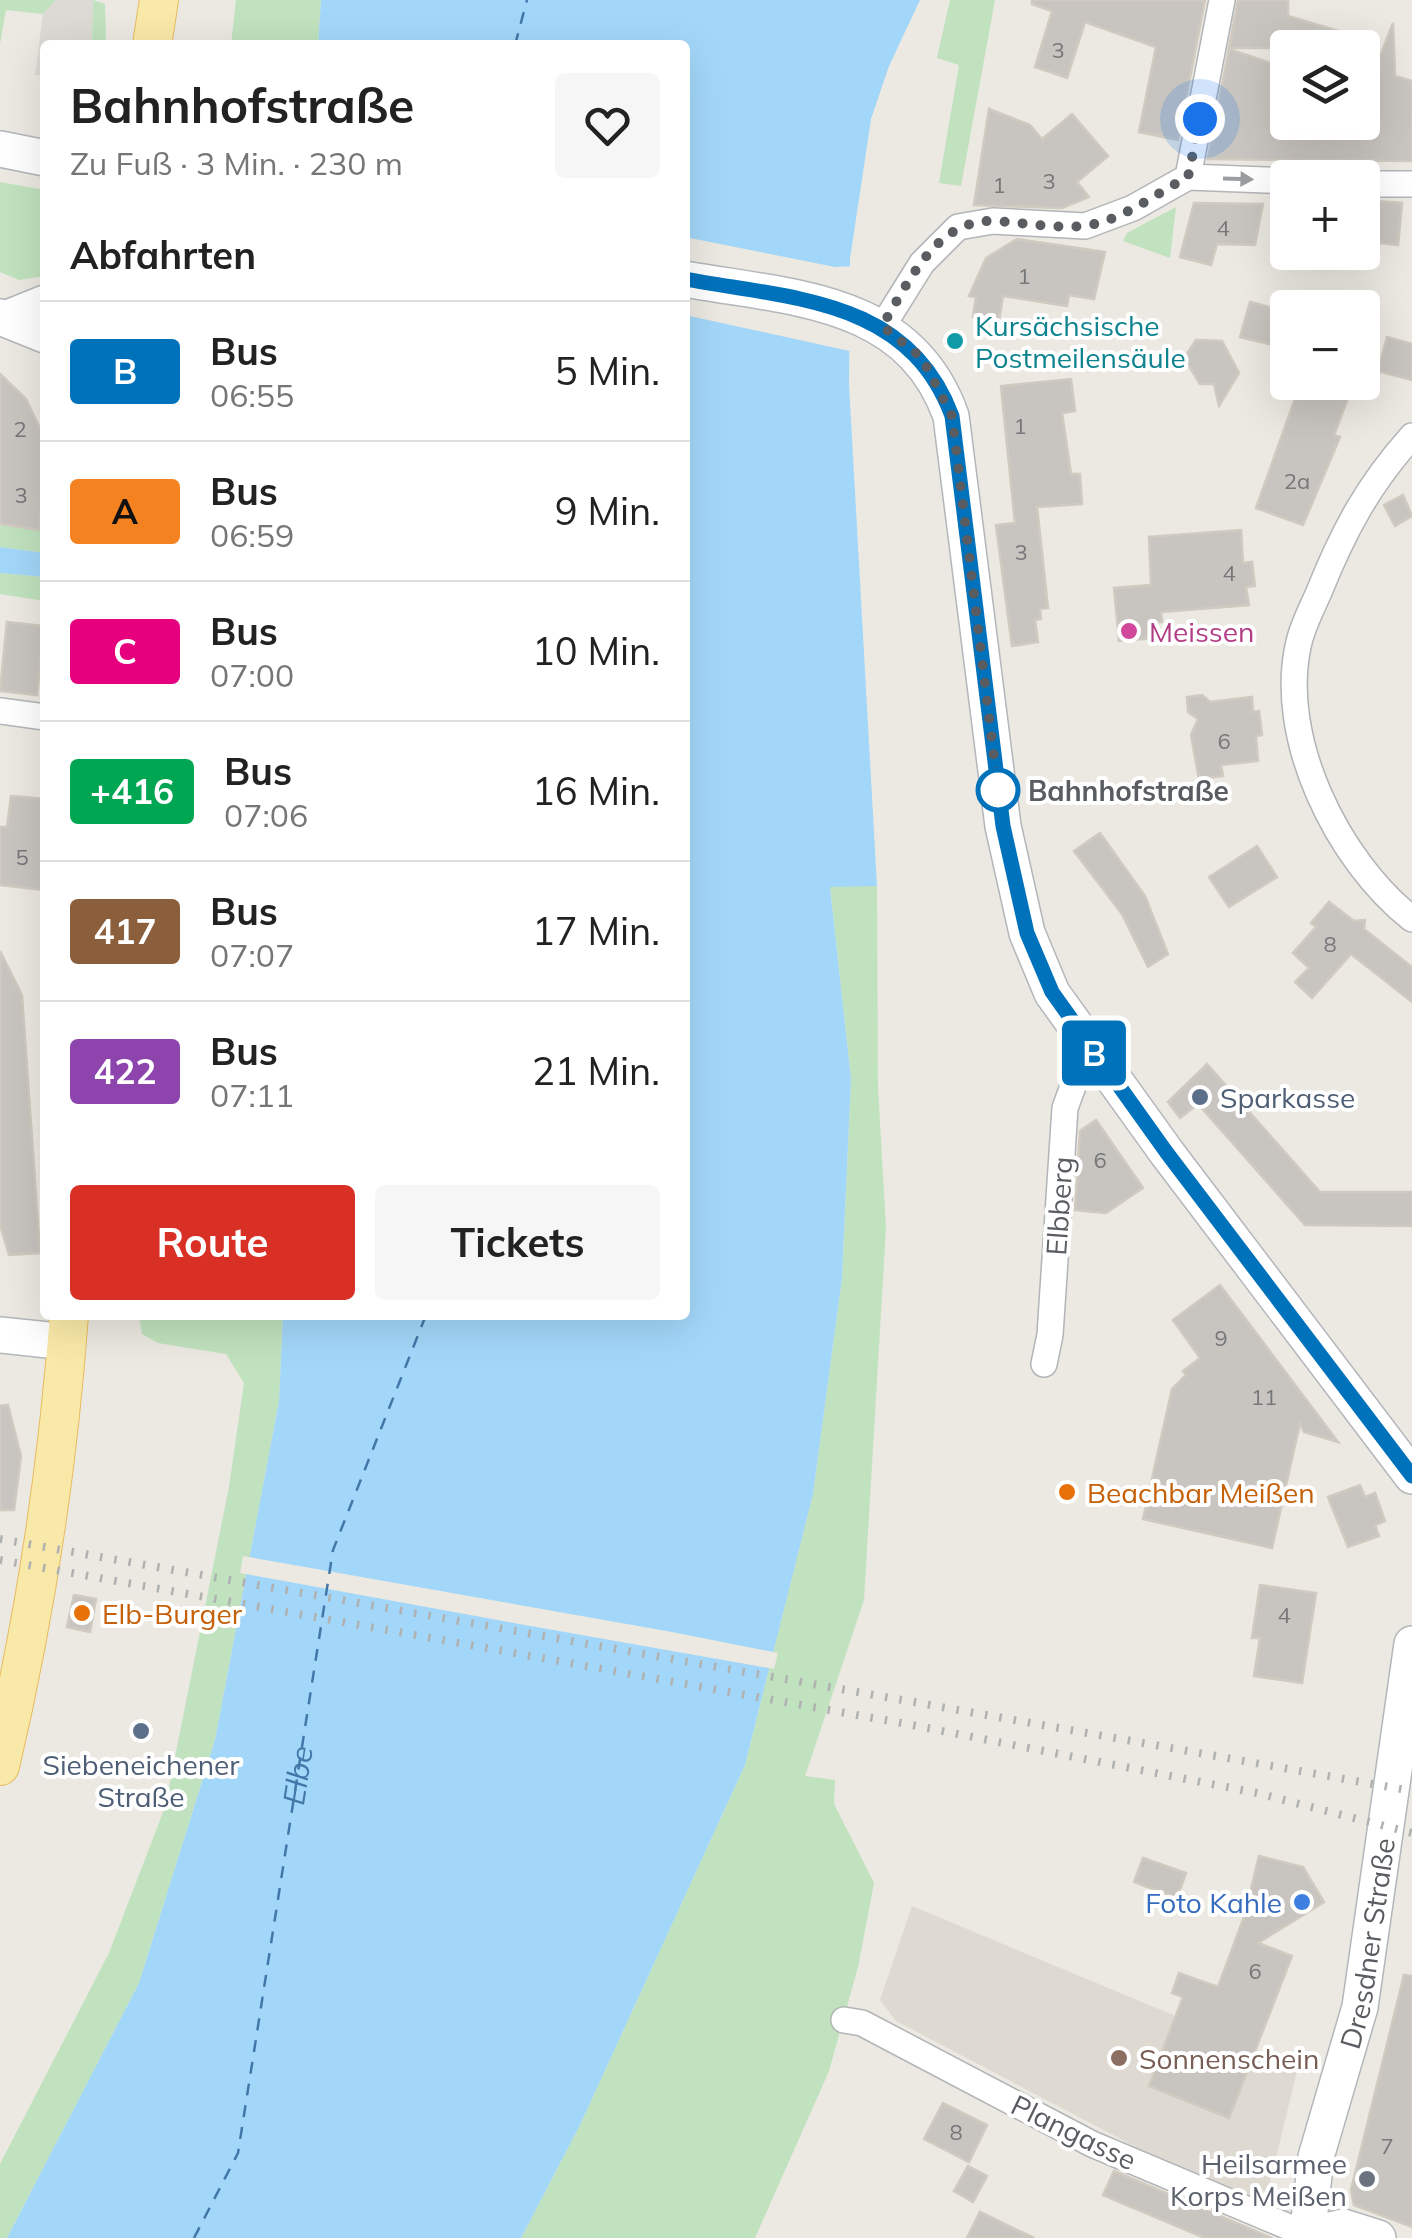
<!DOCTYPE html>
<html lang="de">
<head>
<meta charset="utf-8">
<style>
  body { margin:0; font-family:Mulish,sans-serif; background:#f6f6f6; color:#222; height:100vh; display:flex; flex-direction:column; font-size:38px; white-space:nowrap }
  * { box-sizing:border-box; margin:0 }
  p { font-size:32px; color:#767676 }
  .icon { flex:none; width:55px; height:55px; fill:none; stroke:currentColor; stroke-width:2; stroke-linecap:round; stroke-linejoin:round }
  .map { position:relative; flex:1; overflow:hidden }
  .details { position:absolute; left:40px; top:40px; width:650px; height:1280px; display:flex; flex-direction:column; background:#fff; border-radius:10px; box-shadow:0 10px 40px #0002 }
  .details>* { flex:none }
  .badge { padding:0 20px; border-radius:8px; font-size:35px; line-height:65px }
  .buttons { position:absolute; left:1270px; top:30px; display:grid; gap:20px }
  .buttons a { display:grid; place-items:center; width:110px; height:110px; border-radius:10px; background:#fff; box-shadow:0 10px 40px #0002; font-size:50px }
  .you { position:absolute; width:50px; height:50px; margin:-25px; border:8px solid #fff; border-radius:50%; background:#1a73e8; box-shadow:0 0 0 15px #1a73e833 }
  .map>.badge { position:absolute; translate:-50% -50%; box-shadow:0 0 0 5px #fff }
  h2 { padding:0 30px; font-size:38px; line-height:90px }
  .round { display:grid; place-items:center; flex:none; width:105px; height:105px; border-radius:10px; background:#f6f6f6 }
  .overview { display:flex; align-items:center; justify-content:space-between; height:170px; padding:0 30px }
  h1 { font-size:48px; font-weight:700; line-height:75px }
  .primary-button { display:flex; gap:20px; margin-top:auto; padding:20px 30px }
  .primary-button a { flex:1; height:115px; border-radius:10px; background:#d93025; color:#fff; font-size:40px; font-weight:700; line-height:115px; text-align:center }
  .primary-button a+a { background:#f6f6f6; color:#222 }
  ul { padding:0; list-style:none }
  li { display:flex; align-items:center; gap:30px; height:140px; padding:0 30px; border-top:2px solid #e0e0e0 }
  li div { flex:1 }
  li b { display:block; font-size:38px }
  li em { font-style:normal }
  li .badge { min-width:110px; font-weight:700; text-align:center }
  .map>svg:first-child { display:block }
</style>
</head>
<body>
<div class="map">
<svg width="1412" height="2238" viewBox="0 0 1412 2238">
  <rect width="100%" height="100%" fill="#ebe9e1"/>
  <path fill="#dddad5" d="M56,0H93L92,45H45V76L35,75L43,14Z"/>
  <path fill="#dedad2" d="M912,1906L1298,2067L1264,2207L1153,2156L896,2021L880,2000Z"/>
  <g fill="#c0e2be">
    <path d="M0,0H56L43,14L6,10L0,44Z"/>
    <path d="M93,0L105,4L106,45H92Z"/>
    <path d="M236,0H321L318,45H231Z"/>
    <path d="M950,0H995L961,186L939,183L959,65L937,58Z"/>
    <path d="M0,182L45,190V276L19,280L0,272Z"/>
    <path d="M1176,207L1170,258L1123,241L1127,233Z"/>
    <path d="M0,525L45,531V553L0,547Z"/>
    <path d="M0,573L45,577V601L0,594Z"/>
    <path d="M830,886H877L878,1087L886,1228L864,1600L805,1776L835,1780L834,1804L874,1883L858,1967L829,2071L755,2238H521L580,2125L745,1765L813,1494L842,1278L851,1079Z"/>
    <path d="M139,1315H283L279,1401L215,1740L139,1983L7,2238H0V2164L109,1953L165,1807L229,1487L244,1383L226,1354L158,1343L142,1334Z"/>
  </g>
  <g fill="#a3d7f9">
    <path d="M321,0H920L889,66L871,119L850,259L849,384L877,886L830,887L851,1079L842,1278L813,1494L745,1765L580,2125L521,2238H7L139,1983L215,1740L279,1401L283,1315H685V45H318Z"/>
    <path d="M0,547L45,553V577L0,573Z"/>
  </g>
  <g fill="#ebe9e1">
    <path d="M685,237L835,267L855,266L854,352L685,315Z"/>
    <path d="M243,1556L672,1632L778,1653L774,1669L503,1621L240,1573Z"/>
  </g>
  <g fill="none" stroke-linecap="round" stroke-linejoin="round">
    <g stroke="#4278a9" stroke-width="2.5" stroke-dasharray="12 10" stroke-linecap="butt">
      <path d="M515,45L527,0"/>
      <path id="s1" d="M194,2238L238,2153L333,1550L426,1315"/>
    </g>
  </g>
  <g fill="#c8c5c0" stroke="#d0cac0" stroke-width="2.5">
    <path d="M1032,0H1205L1178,140L1139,132L1156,47L1085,22L1067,78L1035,67L1052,11L1032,4Z"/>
    <path d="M1238,0H1288V16L1375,42L1374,48H1229Z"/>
    <path d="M1393,23L1395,76L1412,81V161L1208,159L1229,49L1288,69V122H1362V103Z"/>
    <path d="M989,109L1030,125L1042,139L1072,114L1108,156L1077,182L1089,197L1062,208L974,205Z"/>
    <path d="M1378,201L1402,203L1398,245L1362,241V208H1377Z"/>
    <path d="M1194,203L1263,204L1255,245L1217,244L1211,265L1180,257Z"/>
    <path d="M1017,239L1105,252L1094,299L1069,295L1067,306L1003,296L999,321L973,317L976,297L969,296L986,258Z"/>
    <path d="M1250,302L1288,312L1281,347L1240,337Z"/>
    <path d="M1387,337L1412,344V380L1378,371Z"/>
    <path d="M1196,340L1222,341L1239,373L1219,406L1214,384H1200L1184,358Z"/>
    <path d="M0,374L26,399L43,435L40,530L0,524Z"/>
    <path d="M1071,379L1075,411L1062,413L1071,474H1080L1082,504L1037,507L1048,608L1040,609L1041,619L1035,620L1038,642L1012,646L996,525L1015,523L1001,386Z"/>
    <path d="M1301,382H1354L1334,435L1340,437L1303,525L1256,508Z"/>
    <path d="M1403,495L1412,516L1395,526L1384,505Z"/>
    <path d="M1241,530L1243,563L1252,562L1255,586L1246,587L1249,605L1161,612L1162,622L1154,623L1155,638L1119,641L1114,588L1151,585L1149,537Z"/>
    <path d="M7,622L44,626L37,695L0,691Z"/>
    <path d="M1202,695L1210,702L1252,697L1253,712L1259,711L1262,735L1256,736L1258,761L1221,765L1223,776L1199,779L1191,735L1198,719L1188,712L1187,697Z"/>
    <path d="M11,796L45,799V890L0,885V827H7Z"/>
    <path d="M1100,833L1145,896L1168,954L1148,967L1122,914L1074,851Z"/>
    <path d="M1257,846L1277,877L1229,907L1209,877Z"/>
    <path d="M1329,902L1354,921L1365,920L1364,929L1412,967V1002L1351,954L1312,998L1295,982L1309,968L1293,953L1316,927L1311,923Z"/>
    <path d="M0,951L22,995L40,1253L9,1255L0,1225Z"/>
    <path d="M1207,1064L1320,1192H1412V1226L1305,1225L1198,1104L1180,1118L1168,1102Z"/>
    <path d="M1096,1120L1143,1188L1106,1213L1075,1210L1080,1131Z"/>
    <path d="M1220,1285L1338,1442L1304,1432L1300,1423L1272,1548L1143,1519L1172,1389L1186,1375L1183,1371L1200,1358L1173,1320Z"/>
    <path d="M8,1405L21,1456L14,1510H0V1406Z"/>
    <path d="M1360,1485L1365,1497L1375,1493L1385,1521L1375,1525L1379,1536L1348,1547L1328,1497Z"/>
    <path d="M1260,1585L1316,1593L1302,1683L1254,1676L1260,1638H1252Z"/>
    <path d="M74,1595L96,1599L90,1632L67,1627Z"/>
    <path d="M1259,1856L1303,1867L1324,1902L1258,1943L1292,1956L1229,2118L1149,2086L1183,1997L1172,1993L1179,1973L1218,1987L1244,1917Z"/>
    <path d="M1143,1858L1186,1873L1177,1898L1134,1882Z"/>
    <path d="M1404,1975L1412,1976V2227L1354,2205L1351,2190Z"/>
    <path d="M943,2103L987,2125L969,2162L924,2139Z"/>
    <path d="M968,2166L987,2176L973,2202L954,2191Z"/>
    <path d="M1114,2171L1272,2238H1205L1103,2195Z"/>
    <path d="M980,2212L1034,2238H967Z"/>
  </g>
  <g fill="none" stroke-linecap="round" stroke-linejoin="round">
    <g stroke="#b2b4b8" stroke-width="28">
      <g id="street">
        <path d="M1188,177L1222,0"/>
        <path d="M1362,184H1412"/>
        <path d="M882,327L922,263L958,227L993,221L1085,226L1133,208L1188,177L1288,181"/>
        <path d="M1412,436C1368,485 1343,532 1319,592C1312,608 1303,625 1299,642C1276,737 1338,861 1412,919"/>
        <path d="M0,711L45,717"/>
        <path d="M1044,1364L1050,1335L1065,1108L1076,1078L1096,1055"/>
        <path d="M844,2020L862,2023L1092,2144L1308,2235"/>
      </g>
    </g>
    <g stroke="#b3b6bb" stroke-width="38">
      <g id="secondary">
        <path d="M0,149L45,158"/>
        <path d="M685,279C791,298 909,298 951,416L1003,826L1027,933L1052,993L1167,1153L1412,1476"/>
        <path d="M0,317L45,335"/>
        <path d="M5,319L45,303"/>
        <path d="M0,1335L67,1342"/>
        <path d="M1308,2235L1343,2227L1378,2238"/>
        <path id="s2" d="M1307,2238L1316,2157L1360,2007L1412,1644"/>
      </g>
    </g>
    <g stroke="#e7bb5e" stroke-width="40">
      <g id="primary">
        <path d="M152,45L159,0"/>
        <path d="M0,1766C35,1618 58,1466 69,1315"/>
      </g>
    </g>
    <use href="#street" stroke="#fff" stroke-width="25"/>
    <use href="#secondary" stroke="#fff" stroke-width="35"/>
    <use href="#primary" stroke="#f9e9a8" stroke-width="38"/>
    <g stroke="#b0b1b1" stroke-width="8" stroke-dasharray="2.5 12" stroke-linecap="butt">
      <path d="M0,1539L1412,1791"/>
      <path d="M0,1560L912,1725L1257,1793L1412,1833"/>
    </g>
  </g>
  <defs><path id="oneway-solid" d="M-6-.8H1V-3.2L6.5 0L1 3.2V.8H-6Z" transform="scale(2.5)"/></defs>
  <use fill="#9b9ea0" href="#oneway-solid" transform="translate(1238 179) rotate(2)"/>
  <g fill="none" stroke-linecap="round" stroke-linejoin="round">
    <g stroke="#fff" stroke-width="22">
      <path id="line" d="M685,279C792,299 908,298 952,416L1003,826L1027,933L1052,992L1167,1153L1412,1476"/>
    </g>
    <use href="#line" stroke="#0072bc" stroke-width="15"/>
    <path stroke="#595d61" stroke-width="10" stroke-dasharray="0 18" d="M998,790L952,416L922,358L882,326C908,284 935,220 992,221C1023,222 1053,229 1084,226C1122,221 1155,194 1188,177L1200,119"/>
  </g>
  <circle fill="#0f9aa8" stroke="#fff" stroke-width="4" cx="955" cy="341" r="10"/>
  <circle fill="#d1479c" stroke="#fff" stroke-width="4" cx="1129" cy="631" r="10"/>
  <circle fill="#fff" stroke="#0072bc" stroke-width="5" cx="998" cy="790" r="20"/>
  <g fill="#5c6f8a" stroke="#fff" stroke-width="4">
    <circle cx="1200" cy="1097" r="10"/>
    <circle cx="141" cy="1731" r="10"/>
  </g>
  <g fill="#e8710a" stroke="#fff" stroke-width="4">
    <circle cx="1067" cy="1492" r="10"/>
    <circle cx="82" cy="1613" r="10"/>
  </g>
  <circle fill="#3f7fe0" stroke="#fff" stroke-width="4" cx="1302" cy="1902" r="10"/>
  <circle fill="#8d6e63" stroke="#fff" stroke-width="4" cx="1119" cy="2058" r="10"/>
  <circle fill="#6b7280" stroke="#fff" stroke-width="4" cx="1367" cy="2179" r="10"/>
  <g text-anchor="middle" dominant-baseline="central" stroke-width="8" stroke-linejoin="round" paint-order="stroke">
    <g font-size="22" fill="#757779">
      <text x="1058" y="50">3</text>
      <text x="1049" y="181">3</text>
      <text x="999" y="185">1</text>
      <text x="1223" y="228">4</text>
      <text x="1024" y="276">1</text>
      <text x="1020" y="426">1</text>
      <text x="20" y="429">2</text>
      <text x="1297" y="481">2a</text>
      <text x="21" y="495">3</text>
      <text x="1021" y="552">3</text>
      <text x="1229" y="573">4</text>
      <text x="1224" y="741">6</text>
      <text x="22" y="857">5</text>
      <text x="1330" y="944">8</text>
      <text x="1100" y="1160">6</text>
      <text x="1221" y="1338">9</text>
      <text x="1264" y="1397">11</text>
      <text x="1284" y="1615">4</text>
      <text x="1255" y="1971">6</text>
      <text x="956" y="2132">8</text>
      <text x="1387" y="2146">7</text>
    </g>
    <g font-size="28" fill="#0d838f" stroke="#fff" text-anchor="start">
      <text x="975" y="325">Kursächsische<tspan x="975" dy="32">Postmeilensäule</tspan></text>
    </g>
    <g font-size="28" fill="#b23c85" stroke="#fff" text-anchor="start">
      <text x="1149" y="631">Meissen</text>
    </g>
    <g font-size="28" font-weight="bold" fill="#595d61" stroke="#fff" text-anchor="start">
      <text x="1028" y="790">Bahnhofstraße</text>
    </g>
    <g font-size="28" fill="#4e5e75" stroke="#fff" text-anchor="start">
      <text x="1220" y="1097">Sparkasse</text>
      <text x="141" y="1764" text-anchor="middle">Siebeneichener<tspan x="141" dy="32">Straße</tspan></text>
    </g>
    <g font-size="28" fill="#595d61" stroke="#fff">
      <text transform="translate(1059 1206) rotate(-86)">Elbberg</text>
      <text stroke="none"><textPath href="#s2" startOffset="302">Dresdner Straße</textPath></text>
      <text transform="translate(1074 2132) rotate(26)">Plangasse</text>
    </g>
    <g font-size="28" fill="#c56008" stroke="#fff" text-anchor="start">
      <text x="1087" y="1492">Beachbar Meißen</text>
      <text x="102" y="1613">Elb-Burger</text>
    </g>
    <g font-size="28" fill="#366cbe" stroke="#fff" text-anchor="end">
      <text x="1282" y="1902">Foto Kahle</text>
    </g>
    <g font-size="28" fill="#785e54" stroke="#fff" text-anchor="start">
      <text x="1139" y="2058">Sonnenschein</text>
    </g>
    <g font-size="28" fill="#5b616d" stroke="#fff" text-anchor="end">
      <text x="1347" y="2163">Heilsarmee<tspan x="1347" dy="32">Korps Meißen</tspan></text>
    </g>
    <g font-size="30" font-style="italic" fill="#4278a9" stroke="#fff">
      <text stroke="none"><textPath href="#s1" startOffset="478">Elbe</textPath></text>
    </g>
  </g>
</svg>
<div class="buttons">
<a><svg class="icon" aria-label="layers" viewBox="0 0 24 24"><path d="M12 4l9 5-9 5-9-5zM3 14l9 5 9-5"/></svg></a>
<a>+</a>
<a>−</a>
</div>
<div class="you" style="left:1200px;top:119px"></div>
<b class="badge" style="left:1094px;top:1053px;background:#0072bc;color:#fff">B</b>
<section class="details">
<div class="overview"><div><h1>Bahnhofstraße</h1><p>Zu Fuß · 3 Min. · 230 m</p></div><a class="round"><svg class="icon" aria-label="heart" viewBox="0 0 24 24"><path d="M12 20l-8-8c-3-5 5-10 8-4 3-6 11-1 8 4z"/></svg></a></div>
<h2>Abfahrten</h2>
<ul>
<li><span class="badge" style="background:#0072bc;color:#fff">B</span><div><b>Bus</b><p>06:55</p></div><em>5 Min.</em></li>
<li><span class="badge" style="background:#f58220;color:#111">A</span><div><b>Bus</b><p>06:59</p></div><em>9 Min.</em></li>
<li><span class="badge" style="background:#e6007e;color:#fff">C</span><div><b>Bus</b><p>07:00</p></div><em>10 Min.</em></li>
<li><span class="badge" style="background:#00a651;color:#fff">+416</span><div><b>Bus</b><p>07:06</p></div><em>16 Min.</em></li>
<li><span class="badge" style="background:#8b5e3c;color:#fff">417</span><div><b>Bus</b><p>07:07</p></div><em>17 Min.</em></li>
<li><span class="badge" style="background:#8e44ad;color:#fff">422</span><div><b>Bus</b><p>07:11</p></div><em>21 Min.</em></li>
</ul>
<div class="primary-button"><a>Route</a><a>Tickets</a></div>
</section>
</div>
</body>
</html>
